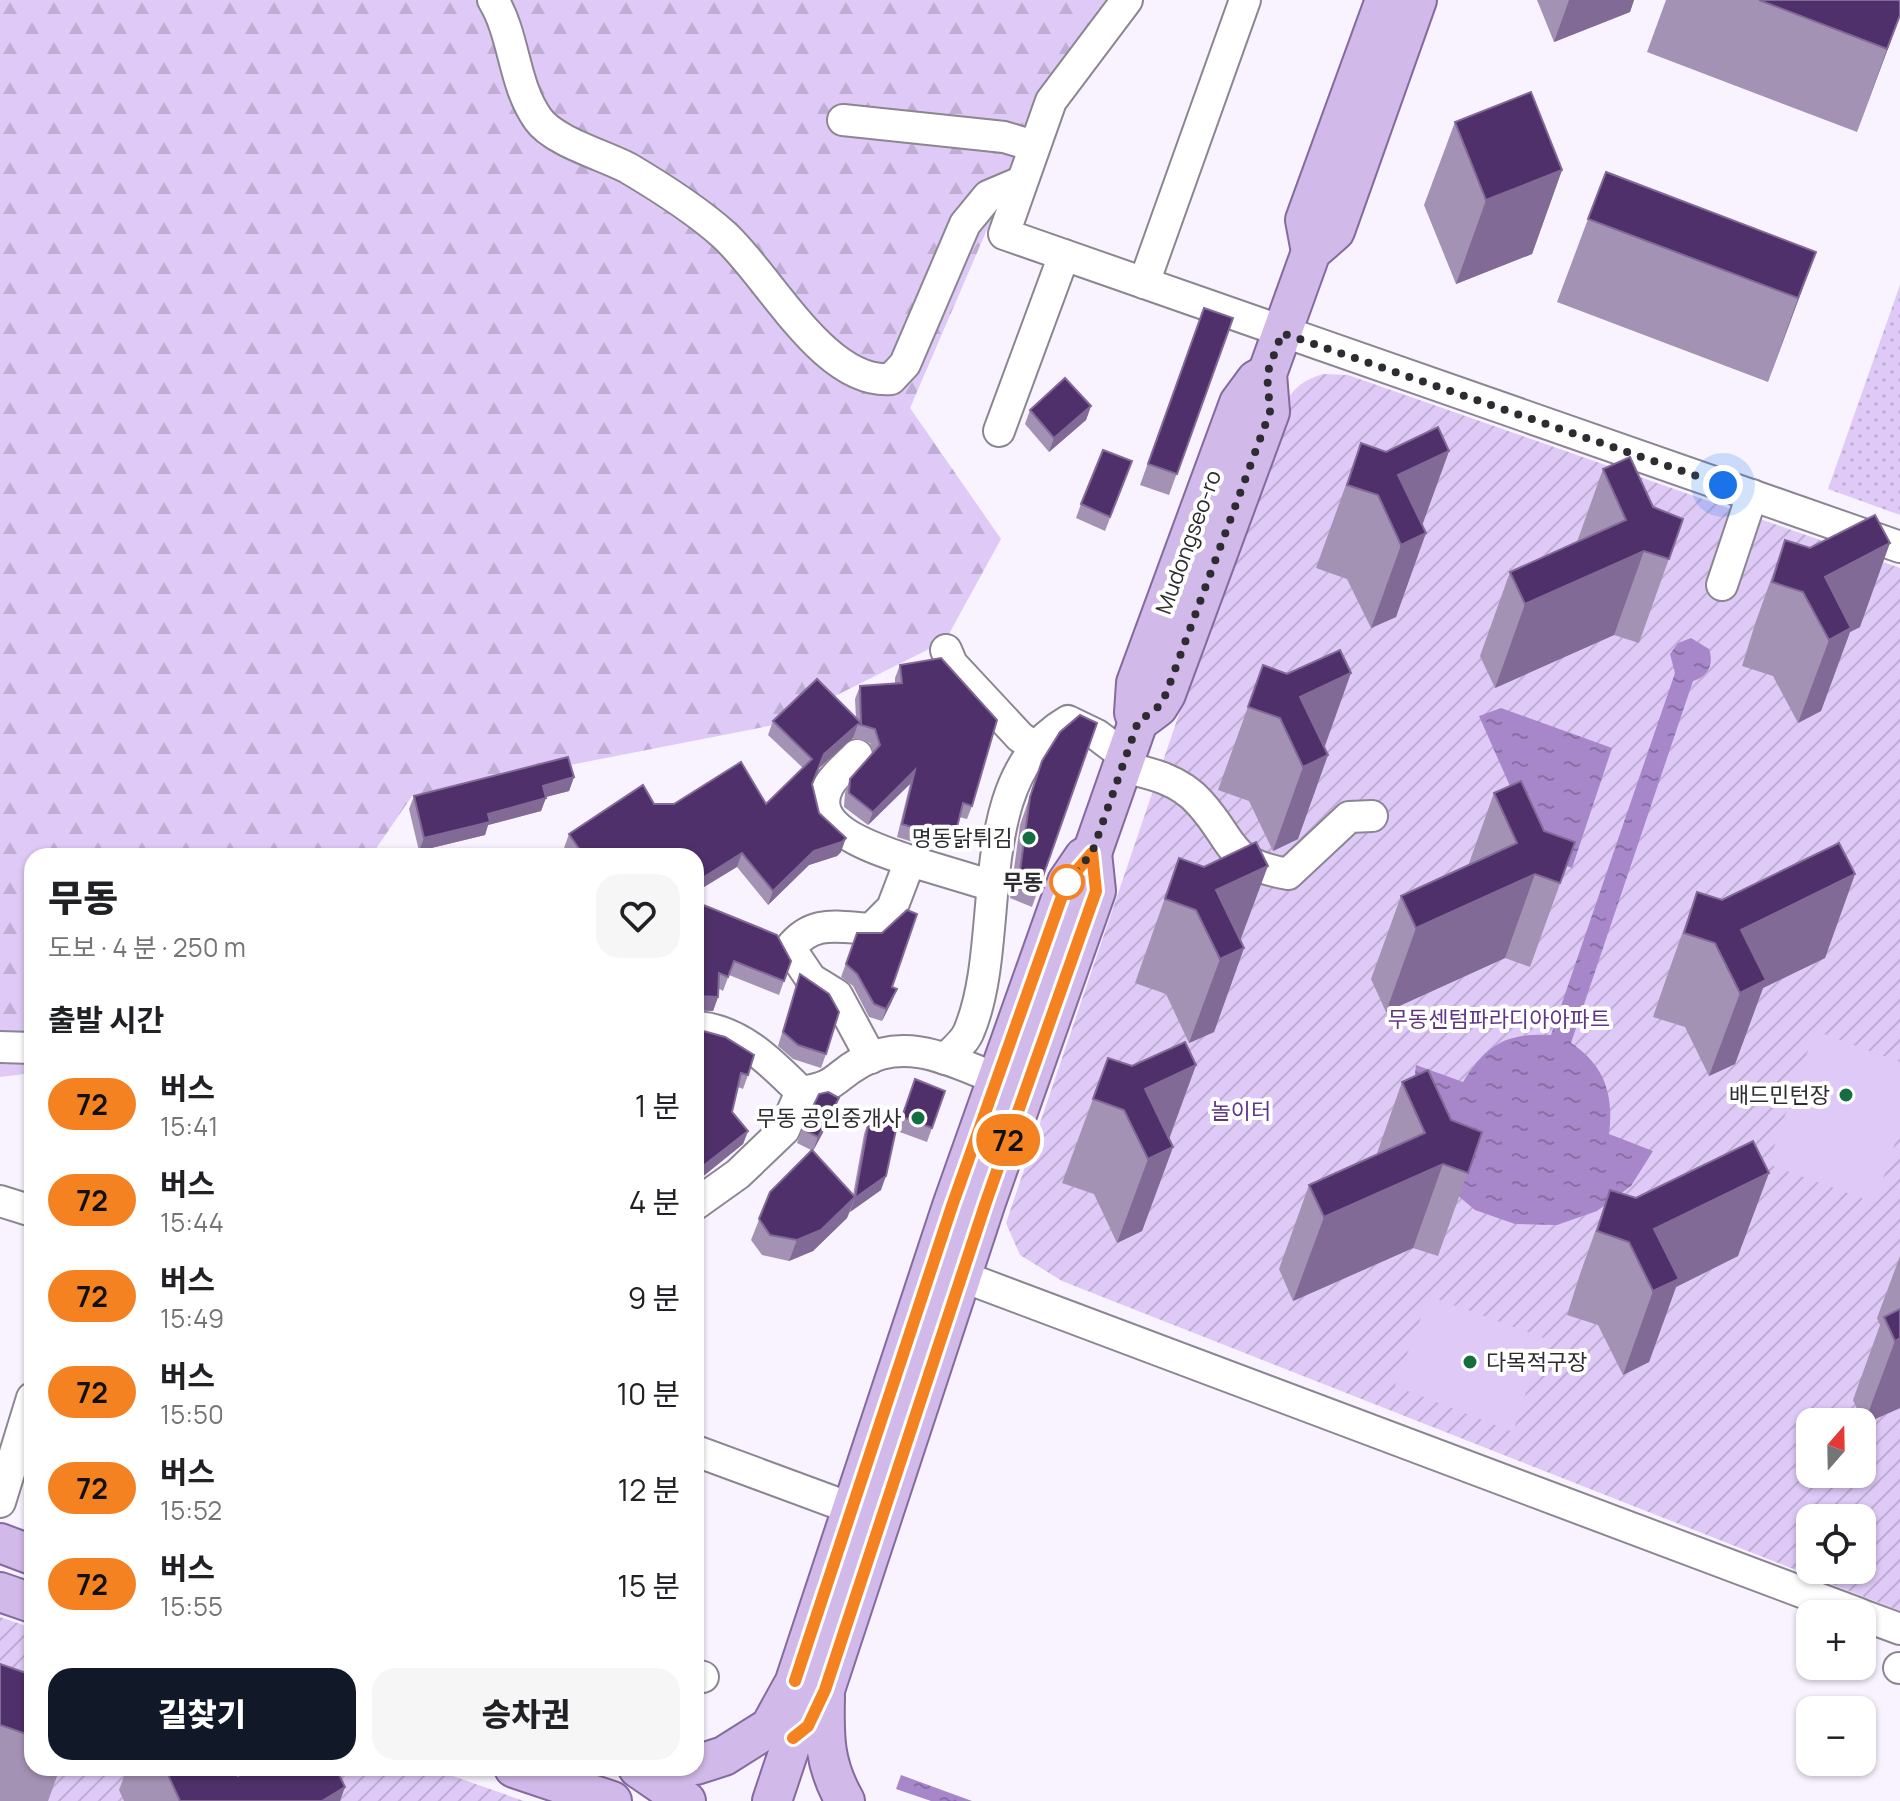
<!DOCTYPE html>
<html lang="ko">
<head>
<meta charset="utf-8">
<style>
  body { margin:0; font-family:Manrope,"Noto Sans KR",sans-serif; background:#f6f6f6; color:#202124; height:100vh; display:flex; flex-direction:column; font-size:30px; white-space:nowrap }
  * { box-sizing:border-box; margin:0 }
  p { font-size:26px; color:#757577 }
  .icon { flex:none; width:44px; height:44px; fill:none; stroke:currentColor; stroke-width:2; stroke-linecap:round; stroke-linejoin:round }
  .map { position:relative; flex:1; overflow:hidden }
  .drawer { position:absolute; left:24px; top:848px; width:680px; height:928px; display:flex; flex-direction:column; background:#fff; border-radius:24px; box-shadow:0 2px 6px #0004 }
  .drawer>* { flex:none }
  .badge { padding:0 16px; border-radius:26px; font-size:28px; line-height:52px }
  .needle { width:52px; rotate:20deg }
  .fabs { position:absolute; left:1796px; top:1408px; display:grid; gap:16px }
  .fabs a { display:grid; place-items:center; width:80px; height:80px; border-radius:16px; background:#fff; box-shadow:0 2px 6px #0004; font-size:40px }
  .you { position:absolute; width:40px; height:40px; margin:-20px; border:6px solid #fff; border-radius:50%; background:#1a73e8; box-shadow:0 0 0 12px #1a73e833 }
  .map>.badge { position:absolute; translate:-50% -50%; box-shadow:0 0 0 4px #fff }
  h2 { padding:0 24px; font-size:30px; line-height:72px }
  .round { display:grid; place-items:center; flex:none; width:84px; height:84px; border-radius:24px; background:#f6f6f6 }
  .head { display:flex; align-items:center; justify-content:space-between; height:136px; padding:0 24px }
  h1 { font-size:38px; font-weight:800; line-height:60px }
  .action { display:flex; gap:16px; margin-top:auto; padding:16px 24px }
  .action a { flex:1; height:92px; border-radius:24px; background:#111827; color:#fff; font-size:32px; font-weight:800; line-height:92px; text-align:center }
  .action a+a { background:#f6f6f6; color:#202124 }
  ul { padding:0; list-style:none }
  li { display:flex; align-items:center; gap:24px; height:96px; padding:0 24px }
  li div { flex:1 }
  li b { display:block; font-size:30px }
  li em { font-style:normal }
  li .badge { min-width:88px; font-weight:700; text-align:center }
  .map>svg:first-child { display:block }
</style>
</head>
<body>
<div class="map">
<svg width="1900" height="1801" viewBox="0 0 1900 1801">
  <defs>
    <pattern id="grass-dots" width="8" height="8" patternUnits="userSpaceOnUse" patternTransform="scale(2)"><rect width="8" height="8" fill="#dec9f7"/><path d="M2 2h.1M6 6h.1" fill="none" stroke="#bfadd4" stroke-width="1.8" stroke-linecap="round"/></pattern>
    <pattern id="forest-firs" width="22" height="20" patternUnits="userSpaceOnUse" patternTransform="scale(2)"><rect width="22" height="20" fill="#dec9f7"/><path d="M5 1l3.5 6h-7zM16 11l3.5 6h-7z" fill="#bfadd4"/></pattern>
    <pattern id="garden-furrows" width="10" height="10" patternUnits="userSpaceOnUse" patternTransform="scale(2)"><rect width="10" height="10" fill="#dec9f7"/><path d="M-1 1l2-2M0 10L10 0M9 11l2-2" fill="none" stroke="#bfadd4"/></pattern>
    <pattern id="water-ripples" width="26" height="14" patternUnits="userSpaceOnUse" patternTransform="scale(2)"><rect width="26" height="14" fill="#a787c9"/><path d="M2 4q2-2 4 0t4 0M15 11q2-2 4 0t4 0" fill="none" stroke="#886fa4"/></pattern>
  </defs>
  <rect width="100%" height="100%" fill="#f8f3ff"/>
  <path fill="url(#grass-dots)" d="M1900,285V515L1828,489Z"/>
  <path fill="url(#forest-firs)" d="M0,0H1115L1011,174L910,408L1001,539L945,641L779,724L412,796L371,856H32V1073L0,1077Z"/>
  <g fill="url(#garden-furrows)" fill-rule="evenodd">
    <path d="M1323,374L1348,375L1900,568V1611L1062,1281L1020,1255L1006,1223L1280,417C1289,392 1298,382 1323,374ZM1810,1422H1862V1474H1810ZM1810,1518H1862V1570H1810Z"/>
    <path d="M0,1617L32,1628V1768H430L524,1801H0Z"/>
  </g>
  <g fill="#dec9f7">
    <path d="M1815,1031L1900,1062V1128L1875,1203L1768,1164Z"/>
    <path d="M1429,1296L1544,1338L1513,1432L1395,1386Z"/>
  </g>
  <g fill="url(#water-ripples)">
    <path d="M1691,638L1709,649C1714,664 1709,676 1693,681L1571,1043C1605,1065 1614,1096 1609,1134L1653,1151L1631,1186L1597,1211L1557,1225L1515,1224L1475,1210L1443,1183L1411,1106L1416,1065L1463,1082C1487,1044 1506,1033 1551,1035L1675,673L1670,654L1678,643Z"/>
    <path d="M1501,708L1612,748L1572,868L1541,856L1479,716Z"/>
    <path d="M901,1775L972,1801H931L896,1789Z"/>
  </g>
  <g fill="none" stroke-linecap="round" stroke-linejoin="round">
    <g stroke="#8b8691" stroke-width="34">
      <g id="minor">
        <path d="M493,0C515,36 513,84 538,119C553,141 603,155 628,168C660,187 695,209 723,234C769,275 824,385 891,379L905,364L965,224L988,196L1021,182"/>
        <path d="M1127,0L1051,101L1004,234L1900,547"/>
        <path d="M843,120L1004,137L1034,146"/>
        <path d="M1144,283L1245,0"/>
        <path d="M999,431L1064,255"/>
        <path d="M1722,585L1752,495"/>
        <path d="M946,650L952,664L1020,737L1036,748"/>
        <path d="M857,755C849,764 833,776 828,787C806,831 884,851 910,861"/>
        <path d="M1122,767C1151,773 1180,780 1200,803C1236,843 1226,863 1288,874L1349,817L1372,816"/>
        <path d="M696,1027C739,1029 772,1063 801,1092L784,1130L738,1174L696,1204"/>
        <path d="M0,1047L32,1048"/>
        <path d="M871,1058L837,995L811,979L790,948C813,919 837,927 871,929L892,908L910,861L993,886"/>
        <path d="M945,1059C953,1051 965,1042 969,1031C1008,939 967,779 1068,721L1097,735L1126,757"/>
        <path d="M801,1092C839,1086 832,1078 861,1062C908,1036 952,1062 998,1079"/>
        <path d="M0,1201L32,1211"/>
        <path d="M961,1276L1860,1614"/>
        <path d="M696,1451L872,1516"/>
        <path d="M0,1502L32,1398"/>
        <path d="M1862,1615L1900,1629"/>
        <path d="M1899,1668H1900"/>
        <path d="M696,1675L703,1677"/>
      </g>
    </g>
    <g stroke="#846a9f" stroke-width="42">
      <g id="major">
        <path d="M1311,252L1305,220L1385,0"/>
        <path d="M1138,722L1134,713L1136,683L1239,403L1256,380L1267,374"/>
        <path d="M0,1543L32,1555"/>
        <path d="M0,1592L32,1603"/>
        <path d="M825,1696C824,1738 824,1764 845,1801"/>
        <path d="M793,1738L808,1726L825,1690L986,1202L1096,891L1092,853"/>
        <path d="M696,1765L724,1756L770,1727L792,1687"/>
        <path d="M514,1768L612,1801"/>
        <path d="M638,1768L686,1801"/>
        <path d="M772,1801L793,1738L790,1716L795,1681L952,1206L1067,882L1084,857L1092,853L1138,722L1158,707L1166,694L1270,412L1267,374L1311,252L1335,231L1417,0"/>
      </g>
    </g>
    <use href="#minor" stroke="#fff" stroke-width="30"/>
    <use href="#major" stroke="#d1b9e9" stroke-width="38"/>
  </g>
  <g fill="#a492b5">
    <path d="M1537,0H1634L1630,12L1554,42Z"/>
    <path d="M1666,0H1898L1900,16L1857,132L1647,52Z"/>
    <path d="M1455,122L1562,170L1532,254L1456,284L1424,205Z"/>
    <path d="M1588,219L1816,252L1768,382L1557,302Z"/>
    <path d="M1204,308L1233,318L1169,495L1140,485Z"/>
    <path d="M1091,406L1086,420L1049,452L1025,424L1030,410Z"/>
    <path d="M1361,443L1386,452L1449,451L1422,525L1396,617L1371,628L1347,579L1316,568Z"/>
    <path d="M1132,461L1105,531L1076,518L1081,504Z"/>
    <path d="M1603,469L1653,507L1683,519L1639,643L1614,635L1495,688L1480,656L1510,572L1577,542Z"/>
    <path d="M1785,540L1860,627L1850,632L1821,711L1798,723L1773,676L1742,666L1755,624Z"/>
    <path d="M900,665L972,806L967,819L959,817L951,844L944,843L941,851L897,837L910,784L868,825L844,807L845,793L850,779L873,753L870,743L853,738L819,768L812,785L819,813L841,852L837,856L809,865L768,905L737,867L696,856H570L564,848L569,834L654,804H766L803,768L768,735L773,721L856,718L855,699L860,686L895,684V678Z"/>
    <path d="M1263,665L1324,747L1298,839L1273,851L1249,801L1218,790Z"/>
    <path d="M1097,723L1032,907L1010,898L1020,825L1042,761Z"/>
    <path d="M574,777L569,791L546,797L541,811L488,825L485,835L419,851L409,809L414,796Z"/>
    <path d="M1494,793L1544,831L1575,842L1530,967L1505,958L1386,1012L1371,979L1401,896L1468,866Z"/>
    <path d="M1179,858L1204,867L1244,948L1214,1032L1189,1043L1166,994L1135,983Z"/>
    <path d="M1855,874L1825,958L1763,988L1735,1064L1709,1076L1685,1027L1653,1017L1667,976L1697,892L1722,900Z"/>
    <path d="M696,902L791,961L779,995L729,975L723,991L718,988V997L713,1011L696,1010Z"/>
    <path d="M857,933L892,987V1001L882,1021L869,1017L853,986L841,977Z"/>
    <path d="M800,974L826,1054L821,1068L793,1059L778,1046Z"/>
    <path d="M696,1029L748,1075L743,1089L738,1087L732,1112L748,1131L743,1144L696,1182Z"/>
    <path d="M1108,1058L1132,1066L1196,1065L1169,1140L1173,1147L1142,1231L1117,1243L1094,1194L1062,1183Z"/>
    <path d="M915,1079L945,1091L927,1142L897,1131Z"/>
    <path d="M1402,1082L1451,1120L1482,1132L1438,1256L1413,1248L1293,1301L1279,1269L1309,1185L1376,1156Z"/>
    <path d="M834,1112L813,1151L853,1195L864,1134L869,1120L881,1190L850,1212L851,1209L847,1218L813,1251L789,1261L762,1255L751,1240L770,1192L811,1150L797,1143L802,1129Z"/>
    <path d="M1610,1190L1738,1256L1676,1287L1649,1362L1623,1375L1598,1325L1567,1315L1580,1274Z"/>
    <path d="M1900,1256V1408L1864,1424L1853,1400L1880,1325L1877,1318Z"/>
    <path d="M0,1664L32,1675V1768H60L48,1801H0Z"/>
    <path d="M127,1768H234L238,1776L340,1801H124L119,1790Z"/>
  </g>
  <g fill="#826a97">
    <path d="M1569,0H1634L1630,12L1554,42Z"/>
    <path d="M1900,16L1874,86L1857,132L1887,49Z"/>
    <path d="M1562,170L1532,254L1456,284L1486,200Z"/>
    <path d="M1816,252L1785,336L1768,382L1798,298Z"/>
    <path d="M1091,406L1086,420L1049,452L1054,438Z"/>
    <path d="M1449,451L1419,534L1398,475Z"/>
    <path d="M1426,533L1396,617L1371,628L1401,545Z"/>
    <path d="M1890,543L1860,627L1850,632L1821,711L1798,723L1829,640L1825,577Z"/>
    <path d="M1644,551L1614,635L1495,688L1525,604Z"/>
    <path d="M1351,673L1321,757L1300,697Z"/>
    <path d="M858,724L853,738L819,768L807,798L824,754Z"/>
    <path d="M1328,755L1298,839L1273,851L1303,767Z"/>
    <path d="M915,770L910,784L868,825L873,812Z"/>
    <path d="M574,777L569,791L538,799L543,786Z"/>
    <path d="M546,798L541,811L488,825L485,835L419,851L424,838L488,814Z"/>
    <path d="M846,838L841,852L837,856L809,865L768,905L773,891L814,851Z"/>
    <path d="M742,853L737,867L696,892V882Z"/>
    <path d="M1268,866L1237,949L1216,890Z"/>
    <path d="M1535,874L1505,958L1386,1012L1416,928Z"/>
    <path d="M1855,874L1825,958L1763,988L1735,1064L1709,1076L1740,993L1741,930Z"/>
    <path d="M1244,948L1214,1032L1189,1043L1220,959Z"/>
    <path d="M897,989L892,1001L882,1021L886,1009Z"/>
    <path d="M696,996L718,997L713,1011L696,1010Z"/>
    <path d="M1196,1065L1165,1149L1145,1089Z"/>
    <path d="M839,1098L834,1112L813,1151L818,1137Z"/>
    <path d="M748,1131L743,1144L696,1182V1177L698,1170Z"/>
    <path d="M1173,1147L1142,1231L1117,1243L1148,1159Z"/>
    <path d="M1443,1164L1413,1248L1293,1301L1324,1217Z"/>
    <path d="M1769,1173L1738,1256L1676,1287L1649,1362L1623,1375L1653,1291L1654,1229Z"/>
    <path d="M886,1176L881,1190L850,1212L855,1198Z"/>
    <path d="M855,1197L847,1218L813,1251L789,1261L797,1240Z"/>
    <path d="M1900,1338V1408L1864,1424L1895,1341Z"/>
    <path d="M345,1787L340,1801H322Z"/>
  </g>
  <g fill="#4f306b" stroke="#826a97" stroke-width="2">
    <path d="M1759,0H1898L1900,1V15L1887,49Z"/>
    <path d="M1531,92L1562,170L1486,200L1455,122Z"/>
    <path d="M1606,172L1816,252L1798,298L1588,219Z"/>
    <path d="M1204,308L1233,318L1177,474L1148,464Z"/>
    <path d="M1065,378L1091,406L1054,438L1030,410Z"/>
    <path d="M1438,427L1449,451L1398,475L1426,533L1401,545L1378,495L1347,485L1361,443L1386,452Z"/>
    <path d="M1103,450L1132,461L1110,517L1081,504Z"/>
    <path d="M1630,457L1653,507L1683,519L1669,559L1644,551L1525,604L1510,572L1626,520L1603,469Z"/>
    <path d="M1875,515L1890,543L1825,577L1851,628L1829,640L1803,592L1772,582L1785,540L1810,548Z"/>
    <path d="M1340,650L1351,673L1300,697L1328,755L1303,767L1280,718L1248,707L1263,665L1287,674Z"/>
    <path d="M941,658L997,720L972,806L963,803L956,831L948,829L946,838L902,824L915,770L873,812L849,793L850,779L880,745L875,729L858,724L824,754L812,784L819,813L846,838L842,842L814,851L773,891L742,853L696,882V856H584L569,834L643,785L654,804H674L741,762L766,804L812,759L773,721L817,679L861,723L860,686L902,683L900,665Z"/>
    <path d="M1080,715L1097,723L1042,879L1020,871L1030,797L1042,761L1060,732Z"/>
    <path d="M568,757L574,777L543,786L546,798L488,814L490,822L424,838L414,796Z"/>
    <path d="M1521,781L1544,831L1575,842L1560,883L1535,874L1416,928L1401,896L1517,843L1494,793Z"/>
    <path d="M1256,842L1268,866L1216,890L1244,948L1220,959L1196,910L1165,899L1179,858L1204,867Z"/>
    <path d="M1839,843L1855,874L1741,930L1766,980L1740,993L1715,943L1684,933L1697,892L1722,900Z"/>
    <path d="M696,902L777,935L791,961L784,981L734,961L728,977L719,973L718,997L696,996Z"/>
    <path d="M907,910L917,914L892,987L897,989L886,1009L874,1004L857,974L846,964L857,933H882Z"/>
    <path d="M800,974L829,994L839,1012L826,1054L798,1045L783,1032Z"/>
    <path d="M696,1029L725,1037L754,1055L748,1075L741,1073L732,1112L748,1131L698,1170H696Z"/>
    <path d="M1185,1042L1196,1065L1145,1089L1173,1147L1148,1159L1124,1110L1093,1099L1108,1058L1132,1066Z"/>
    <path d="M1428,1070L1451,1120L1482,1132L1468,1173L1443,1164L1324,1217L1309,1185L1425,1133L1402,1082Z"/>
    <path d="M915,1079L945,1091L932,1128L902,1117Z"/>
    <path d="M828,1092L839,1098L818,1137L802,1129L819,1094Z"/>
    <path d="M869,1120L897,1125L886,1176L855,1198Z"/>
    <path d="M1753,1141L1769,1173L1654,1229L1679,1279L1653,1291L1629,1242L1597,1231L1610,1190L1636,1198Z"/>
    <path d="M812,1150L855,1197L821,1230L797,1240L770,1235L759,1219L770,1192Z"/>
    <path d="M1900,1309V1338L1895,1341L1884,1317Z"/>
    <path d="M0,1664L32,1675V1736L0,1725Z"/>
    <path d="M165,1768H234L238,1776L254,1768H336L345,1787L322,1801H180Z"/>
  </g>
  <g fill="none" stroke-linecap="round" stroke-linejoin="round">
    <g stroke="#fff" stroke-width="18">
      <path id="line" d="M793,1738L808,1726L825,1690L986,1202L1096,891L1092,853L1067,882L952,1206L795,1681"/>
    </g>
    <use href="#line" stroke="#f58220" stroke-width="12"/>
    <path stroke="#2e2c30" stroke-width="8" stroke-dasharray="0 14.4" d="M1067,882L1092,853L1138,722L1158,707L1166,694L1270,412L1267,374L1282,333L1723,485"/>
  </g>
  <g fill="#146e42" stroke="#fff" stroke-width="3">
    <circle cx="1029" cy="838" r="8"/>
    <circle cx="1846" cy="1095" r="8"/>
    <circle cx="918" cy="1118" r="8"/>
    <circle cx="1470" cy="1362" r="8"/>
  </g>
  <circle fill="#fff" stroke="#f58220" stroke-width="4" cx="1067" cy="882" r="16"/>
  <g text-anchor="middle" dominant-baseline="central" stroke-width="8" stroke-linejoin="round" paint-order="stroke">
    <g font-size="22" fill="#2e2c30" stroke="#fff">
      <text transform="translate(1188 542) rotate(-70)">Mudongseo-ro</text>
    </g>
    <g font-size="22" fill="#2e2c30" stroke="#fff" text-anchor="end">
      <text x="1013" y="838">명동닭튀김</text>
      <text x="1830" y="1095">배드민턴장</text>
      <text x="902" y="1118">무동 공인중개사</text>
      <text x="1486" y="1362" text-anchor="start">다목적구장</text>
    </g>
    <g font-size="22" font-weight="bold" fill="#2e2c30" stroke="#fff" text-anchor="end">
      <text x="1043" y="882">무동</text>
    </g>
    <g font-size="22" fill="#603686" stroke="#fff">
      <text x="1499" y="1019">무동센텀파라디아아파트</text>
      <text x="1241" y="1111">놀이터</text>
    </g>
  </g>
</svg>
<div class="fabs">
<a><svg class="needle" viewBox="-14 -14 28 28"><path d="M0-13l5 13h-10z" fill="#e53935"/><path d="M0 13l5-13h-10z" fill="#757577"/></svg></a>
<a><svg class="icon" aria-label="locate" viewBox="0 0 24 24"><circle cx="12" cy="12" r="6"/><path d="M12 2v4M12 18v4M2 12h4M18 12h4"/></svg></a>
<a>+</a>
<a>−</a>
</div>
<div class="you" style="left:1723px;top:485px"></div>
<b class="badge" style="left:1008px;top:1140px;background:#f58220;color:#111">72</b>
<section class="drawer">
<div class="head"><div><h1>무동</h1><p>도보 · 4 분 · 250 m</p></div><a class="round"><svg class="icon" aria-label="heart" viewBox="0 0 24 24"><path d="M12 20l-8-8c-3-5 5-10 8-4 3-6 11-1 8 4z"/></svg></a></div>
<h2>출발 시간</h2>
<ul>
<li><span class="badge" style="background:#f58220;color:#111">72</span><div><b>버스</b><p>15:41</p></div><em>1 분</em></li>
<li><span class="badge" style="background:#f58220;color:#111">72</span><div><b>버스</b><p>15:44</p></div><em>4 분</em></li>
<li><span class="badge" style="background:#f58220;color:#111">72</span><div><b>버스</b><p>15:49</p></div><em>9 분</em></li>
<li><span class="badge" style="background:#f58220;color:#111">72</span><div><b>버스</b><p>15:50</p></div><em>10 분</em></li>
<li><span class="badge" style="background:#f58220;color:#111">72</span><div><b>버스</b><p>15:52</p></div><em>12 분</em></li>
<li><span class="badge" style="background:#f58220;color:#111">72</span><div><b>버스</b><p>15:55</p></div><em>15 분</em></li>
</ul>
<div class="action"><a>길찾기</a><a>승차권</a></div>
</section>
</div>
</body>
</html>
